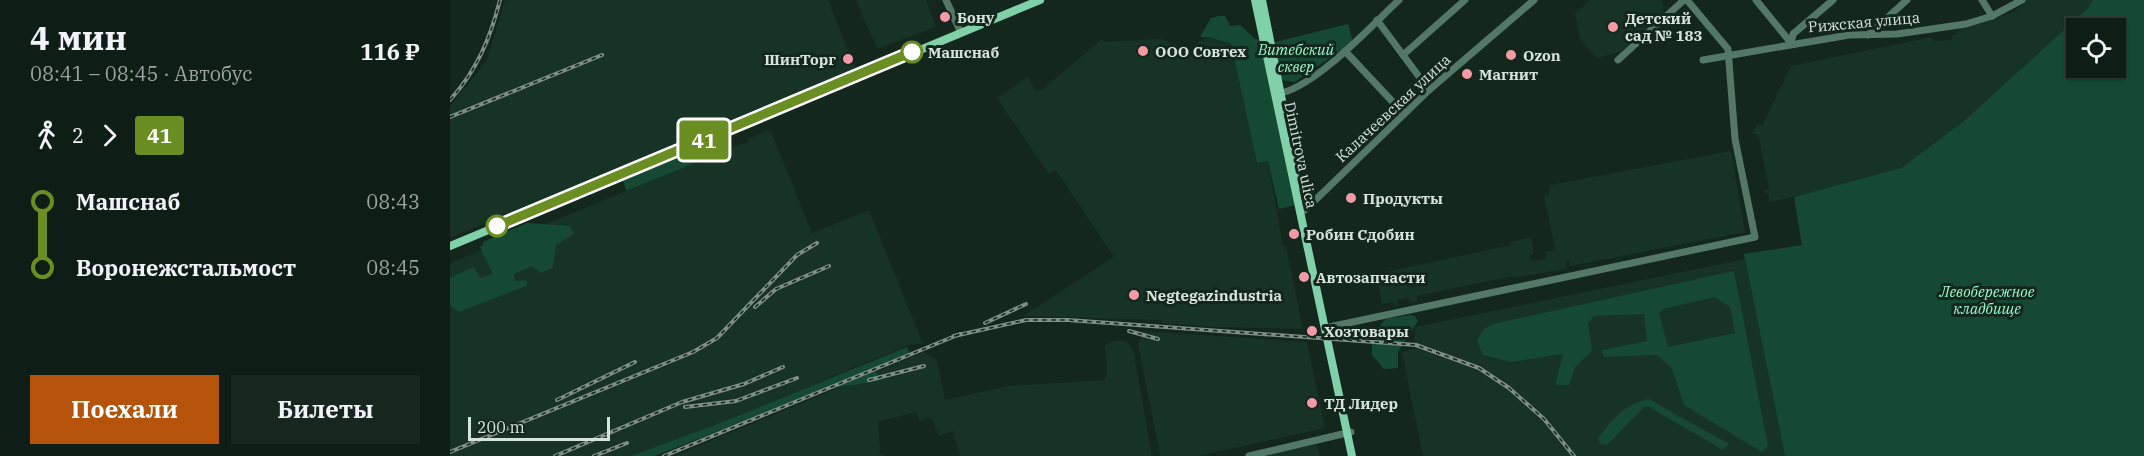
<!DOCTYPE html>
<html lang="ru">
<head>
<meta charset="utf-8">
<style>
  body { margin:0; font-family:"IBM Plex Serif",serif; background:#17261f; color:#f1f3f6; height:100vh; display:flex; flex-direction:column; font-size:22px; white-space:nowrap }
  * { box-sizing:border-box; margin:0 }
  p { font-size:20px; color:#9ba2a1 }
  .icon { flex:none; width:33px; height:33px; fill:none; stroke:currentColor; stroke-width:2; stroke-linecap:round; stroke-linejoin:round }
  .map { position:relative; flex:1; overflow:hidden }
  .side { display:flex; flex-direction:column; background:#0e1d16; width:450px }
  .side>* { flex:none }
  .badge { padding:0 12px; border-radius:4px; font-size:21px; line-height:39px }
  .controls { position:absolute; left:1616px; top:18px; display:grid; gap:12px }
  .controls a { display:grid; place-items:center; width:60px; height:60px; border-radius:0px; background:#0e1d16; box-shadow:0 2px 4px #0004,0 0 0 2px #2e3b35; font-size:30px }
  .scale { position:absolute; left:18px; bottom:15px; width:142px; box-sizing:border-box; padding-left:6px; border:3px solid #d6e3dc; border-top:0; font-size:16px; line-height:21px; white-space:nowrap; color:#d6e3dc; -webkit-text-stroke:4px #13271d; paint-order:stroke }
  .map>.badge { position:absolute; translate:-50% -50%; box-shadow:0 0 0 3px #fff }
  .legs { display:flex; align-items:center; gap:9px; height:66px; padding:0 30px; font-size:20px }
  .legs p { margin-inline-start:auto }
  .head { display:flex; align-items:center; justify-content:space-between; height:102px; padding:0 30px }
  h1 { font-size:33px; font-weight:700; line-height:45px }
  .primary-button { display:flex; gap:12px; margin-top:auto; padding:12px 30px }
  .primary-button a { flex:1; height:69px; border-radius:0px; background:#b45309; color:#fff; font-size:24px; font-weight:700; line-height:69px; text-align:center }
  .primary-button a+a { background:#17261f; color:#f1f3f6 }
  ul { padding:0 30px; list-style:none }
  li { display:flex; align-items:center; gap:21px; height:66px; font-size:22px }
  li i { display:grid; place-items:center; width:9px; height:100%; margin:0 8px; background:currentColor }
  li i::after { content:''; width:15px; height:15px; margin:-8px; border:4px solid; border-radius:50%; background:#0e1d16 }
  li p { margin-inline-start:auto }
  li:first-child i { background:linear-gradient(#0000 50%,currentColor 0) }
  li:last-child i { background:linear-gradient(currentColor 50%,#0000 0) }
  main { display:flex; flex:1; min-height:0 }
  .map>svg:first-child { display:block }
</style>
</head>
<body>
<main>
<section class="side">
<div class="head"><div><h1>4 мин</h1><p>08:41 – 08:45 · Автобус</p></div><b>116 ₽</b></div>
<div class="legs"><svg class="icon" aria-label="walk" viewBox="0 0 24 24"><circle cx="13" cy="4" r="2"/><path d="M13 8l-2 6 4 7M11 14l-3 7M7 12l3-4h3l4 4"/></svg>2<svg class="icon" aria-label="forward" viewBox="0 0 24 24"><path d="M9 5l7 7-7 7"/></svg><b class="badge" style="background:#6b8e23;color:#fff">41</b></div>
<ul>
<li><i style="color:#6b8e23"></i><b>Машснаб</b><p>08:43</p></li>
<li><i style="color:#6b8e23"></i><b>Воронежстальмост</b><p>08:45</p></li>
</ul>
<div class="primary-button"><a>Поехали</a><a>Билеты</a></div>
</section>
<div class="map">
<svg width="1694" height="456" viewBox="0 0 1694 456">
  <rect width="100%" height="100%" fill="#13271d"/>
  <g fill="#173326">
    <path d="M55,0H378L405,68L0,238V106L37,60Z"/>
    <path d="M406,0H476L486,27L427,49Z"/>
    <path d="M1140,0H1211L1214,7L1212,15L1170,52L1147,58L1130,39L1125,14Z"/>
    <path d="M1577,0H1643L1638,8L1515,120L1451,168L1412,181L1320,202L1318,193L1315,194L1314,190L1319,189L1308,134H1302L1307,124L1312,126L1341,66L1482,37L1483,41L1502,40V35L1507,34V31L1564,12Z"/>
    <path d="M757,37L781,45L807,163L818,161L833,246H836L853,329L767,327L712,323L711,320L573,316L664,257L606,170L599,174L547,98L578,77L586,91L593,89L652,39L654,42L712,39L736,50Z"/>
    <path d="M320,129L362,233L419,210L473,344L459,345L275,421L181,456H0V263L299,141L298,139Z"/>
    <path d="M1281,151L1295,232L1120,266L1119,261H1116V269L1063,278V276L967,296V301L961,303L959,298L947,300L948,306H945L943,302L932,304L926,274L1052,247L1061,245L1060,242L1081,237L1084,254L1080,255L1081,261L1096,259L1095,252L1105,250L1094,196L1099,195L1100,185Z"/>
    <path d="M1295,259L1335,456H973L952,352L965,349V327Z"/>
    <path d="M694,331L857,342L875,428L748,456H710L688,344Z"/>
    <path d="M666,340L678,342L684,353L702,456H510L503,431L489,436L481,417L470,421L466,412L428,422L430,453L435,456H224L474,352L487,360L495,400L558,386L654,380L657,373L655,345Z"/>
    <path d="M867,445L870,456H812L850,448Z"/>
  </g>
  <g fill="#154933" fill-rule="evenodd">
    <path d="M1643,0H1694V456H1335L1294,254L1352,245L1344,197L1451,168L1515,120L1638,8ZM1626,28H1665V68H1626Z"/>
    <path d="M768,16H775L780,26L790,25L805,39H809L845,205L829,209L818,161L807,163L781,44L759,37H750L761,18Z"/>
    <path d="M898,24L903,42L845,82L831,80L821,43Z"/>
    <path d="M254,147L260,157L176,191L173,180Z"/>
    <path d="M77,223L120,226L124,234L106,245L103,267L91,273L82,266L64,274L65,281L77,280L76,286L9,312L0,305V278L24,267L30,278L43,274L30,247L33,245V242Z"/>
    <path d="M1284,271L1318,446L1312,452L1234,405L1222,369L1207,355L1154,357L1152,350L1197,341L1194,314L1144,316L1138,323L1142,351L1125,367L1119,385H1105L1113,354L1062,362L1033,355L1027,341L1033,330L1043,324ZM1265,297L1280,307L1285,333L1218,347L1209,313L1213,309Z"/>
    <path d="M960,315L965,316L968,321L948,352V368L934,369L922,355V340L927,329L936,319Z"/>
    <path d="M457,347L460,354L425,369L431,381L374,389L205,456H181L275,421Z"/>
    <path d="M1199,399L1279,444L1273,450L1199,407H1194L1157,445L1150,444L1148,438C1163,419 1174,404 1199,399Z"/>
  </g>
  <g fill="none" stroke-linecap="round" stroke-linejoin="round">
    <g stroke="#537966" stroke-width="7">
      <path d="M496,0L511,33"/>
      <path d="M1306,0L1341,43"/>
      <path d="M1532,0L1542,16"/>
      <path d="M927,20L979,90"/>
      <path d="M1418,35L1457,0"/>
      <path d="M1341,43L1343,34L1383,0"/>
      <path d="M895,51L954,114"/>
      <path d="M953,55L1015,0"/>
      <path d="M1168,60L1234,0"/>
      <path d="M1253,60L1399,35L1447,34L1516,24L1542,16L1572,0"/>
      <path d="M832,93C870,82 919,28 949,0"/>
      <path d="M855,210L979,90L1084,0"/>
      <path d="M879,327L1305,237L1285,139L1278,49L1237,0"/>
      <path d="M799,456L901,432"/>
    </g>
    <g stroke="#80d1aa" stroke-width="8">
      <path d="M805,0L902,456"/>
      <path d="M812,0L849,186"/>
      <path d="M0,246L590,0"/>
    </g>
    <g stroke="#7f8f86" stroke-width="4">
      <g id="rail">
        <path d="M0,100C27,70 40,39 50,0"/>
        <path d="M0,117L152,55"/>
        <path d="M305,307L326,289L379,266"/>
        <path d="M535,323L576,304"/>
        <path d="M679,331L708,339"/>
        <path d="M504,336L576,320H618L966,345L1029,368L1059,388L1094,419L1124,456"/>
        <path d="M419,380L474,366"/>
        <path d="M107,400L185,362"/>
        <path d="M235,407L286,401L347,378"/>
        <path d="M0,452L243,352L267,338L347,255L367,243"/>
        <path d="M105,456L232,402L294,384L333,367"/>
        <path d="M144,456L177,443"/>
        <path d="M214,456L510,334"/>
      </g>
    </g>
    <use href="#rail" stroke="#13271d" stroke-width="1.5" stroke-dasharray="4.5" stroke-linecap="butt"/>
  </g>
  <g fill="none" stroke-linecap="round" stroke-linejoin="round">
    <g stroke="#fff" stroke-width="14">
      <path id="line-1" d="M47,226L462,52"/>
    </g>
    <use href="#line-1" stroke="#6b8e23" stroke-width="9"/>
  </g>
  <g fill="#f49aa5" stroke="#13271d" stroke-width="2">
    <circle cx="495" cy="17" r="6"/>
    <circle cx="1163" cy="27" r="6"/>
    <circle cx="693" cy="51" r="6"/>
    <circle cx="1061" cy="55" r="6"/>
    <circle cx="398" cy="59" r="6"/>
    <circle cx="1017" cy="74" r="6"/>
    <circle cx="901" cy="198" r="6"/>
    <circle cx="844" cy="234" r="6"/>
    <circle cx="854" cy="277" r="6"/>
    <circle cx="684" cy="295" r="6"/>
    <circle cx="862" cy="331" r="6"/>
    <circle cx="862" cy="403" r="6"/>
  </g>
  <g fill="#fff" stroke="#6b8e23" stroke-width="3">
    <circle cx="462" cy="52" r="10"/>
    <circle cx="47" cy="226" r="10"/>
  </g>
  <g text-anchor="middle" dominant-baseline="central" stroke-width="6" stroke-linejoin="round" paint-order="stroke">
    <g font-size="15" font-weight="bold" fill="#d6e3dc" stroke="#13271d" text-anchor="start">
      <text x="507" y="17">Бону</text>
      <text x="1175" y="18">Детский<tspan x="1175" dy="17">сад № 183</tspan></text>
      <text x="705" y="51">ООО Совтех</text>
      <text x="1073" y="55">Ozon</text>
      <text x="386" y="59" text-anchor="end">ШинТорг</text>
      <text x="1029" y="74">Магнит</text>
      <text x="913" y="198">Продукты</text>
      <text x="856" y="234">Робин Сдобин</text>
      <text x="866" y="277">Автозапчасти</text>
      <text x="696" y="295">Negtegazindustria</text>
      <text x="874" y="331">Хозтовары</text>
      <text x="874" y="403">ТД Лидер</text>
    </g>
    <g font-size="15" fill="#d6e3dc" stroke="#13271d">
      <text transform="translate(1414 22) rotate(-5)">Рижская улица</text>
      <text transform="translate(943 108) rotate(-43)">Калачеевская улица</text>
      <text transform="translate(851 155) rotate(78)">Dimitrova ulica</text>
    </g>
    <g font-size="15" font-style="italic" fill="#96facb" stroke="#13271d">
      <text x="846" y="49">Витебский<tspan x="846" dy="17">сквер</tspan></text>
      <text x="1537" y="291">Левобережное<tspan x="1537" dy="17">кладбище</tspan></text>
    </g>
    <g font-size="15" font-weight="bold" fill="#d6e3dc" stroke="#13271d" text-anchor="start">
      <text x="478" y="52">Машснаб</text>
    </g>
  </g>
</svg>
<div class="controls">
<a><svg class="icon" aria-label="locate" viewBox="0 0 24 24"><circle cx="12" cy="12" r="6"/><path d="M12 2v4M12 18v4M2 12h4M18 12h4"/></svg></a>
</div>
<div class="scale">200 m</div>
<b class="badge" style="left:254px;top:140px;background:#6b8e23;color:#fff">41</b>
</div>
</main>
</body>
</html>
